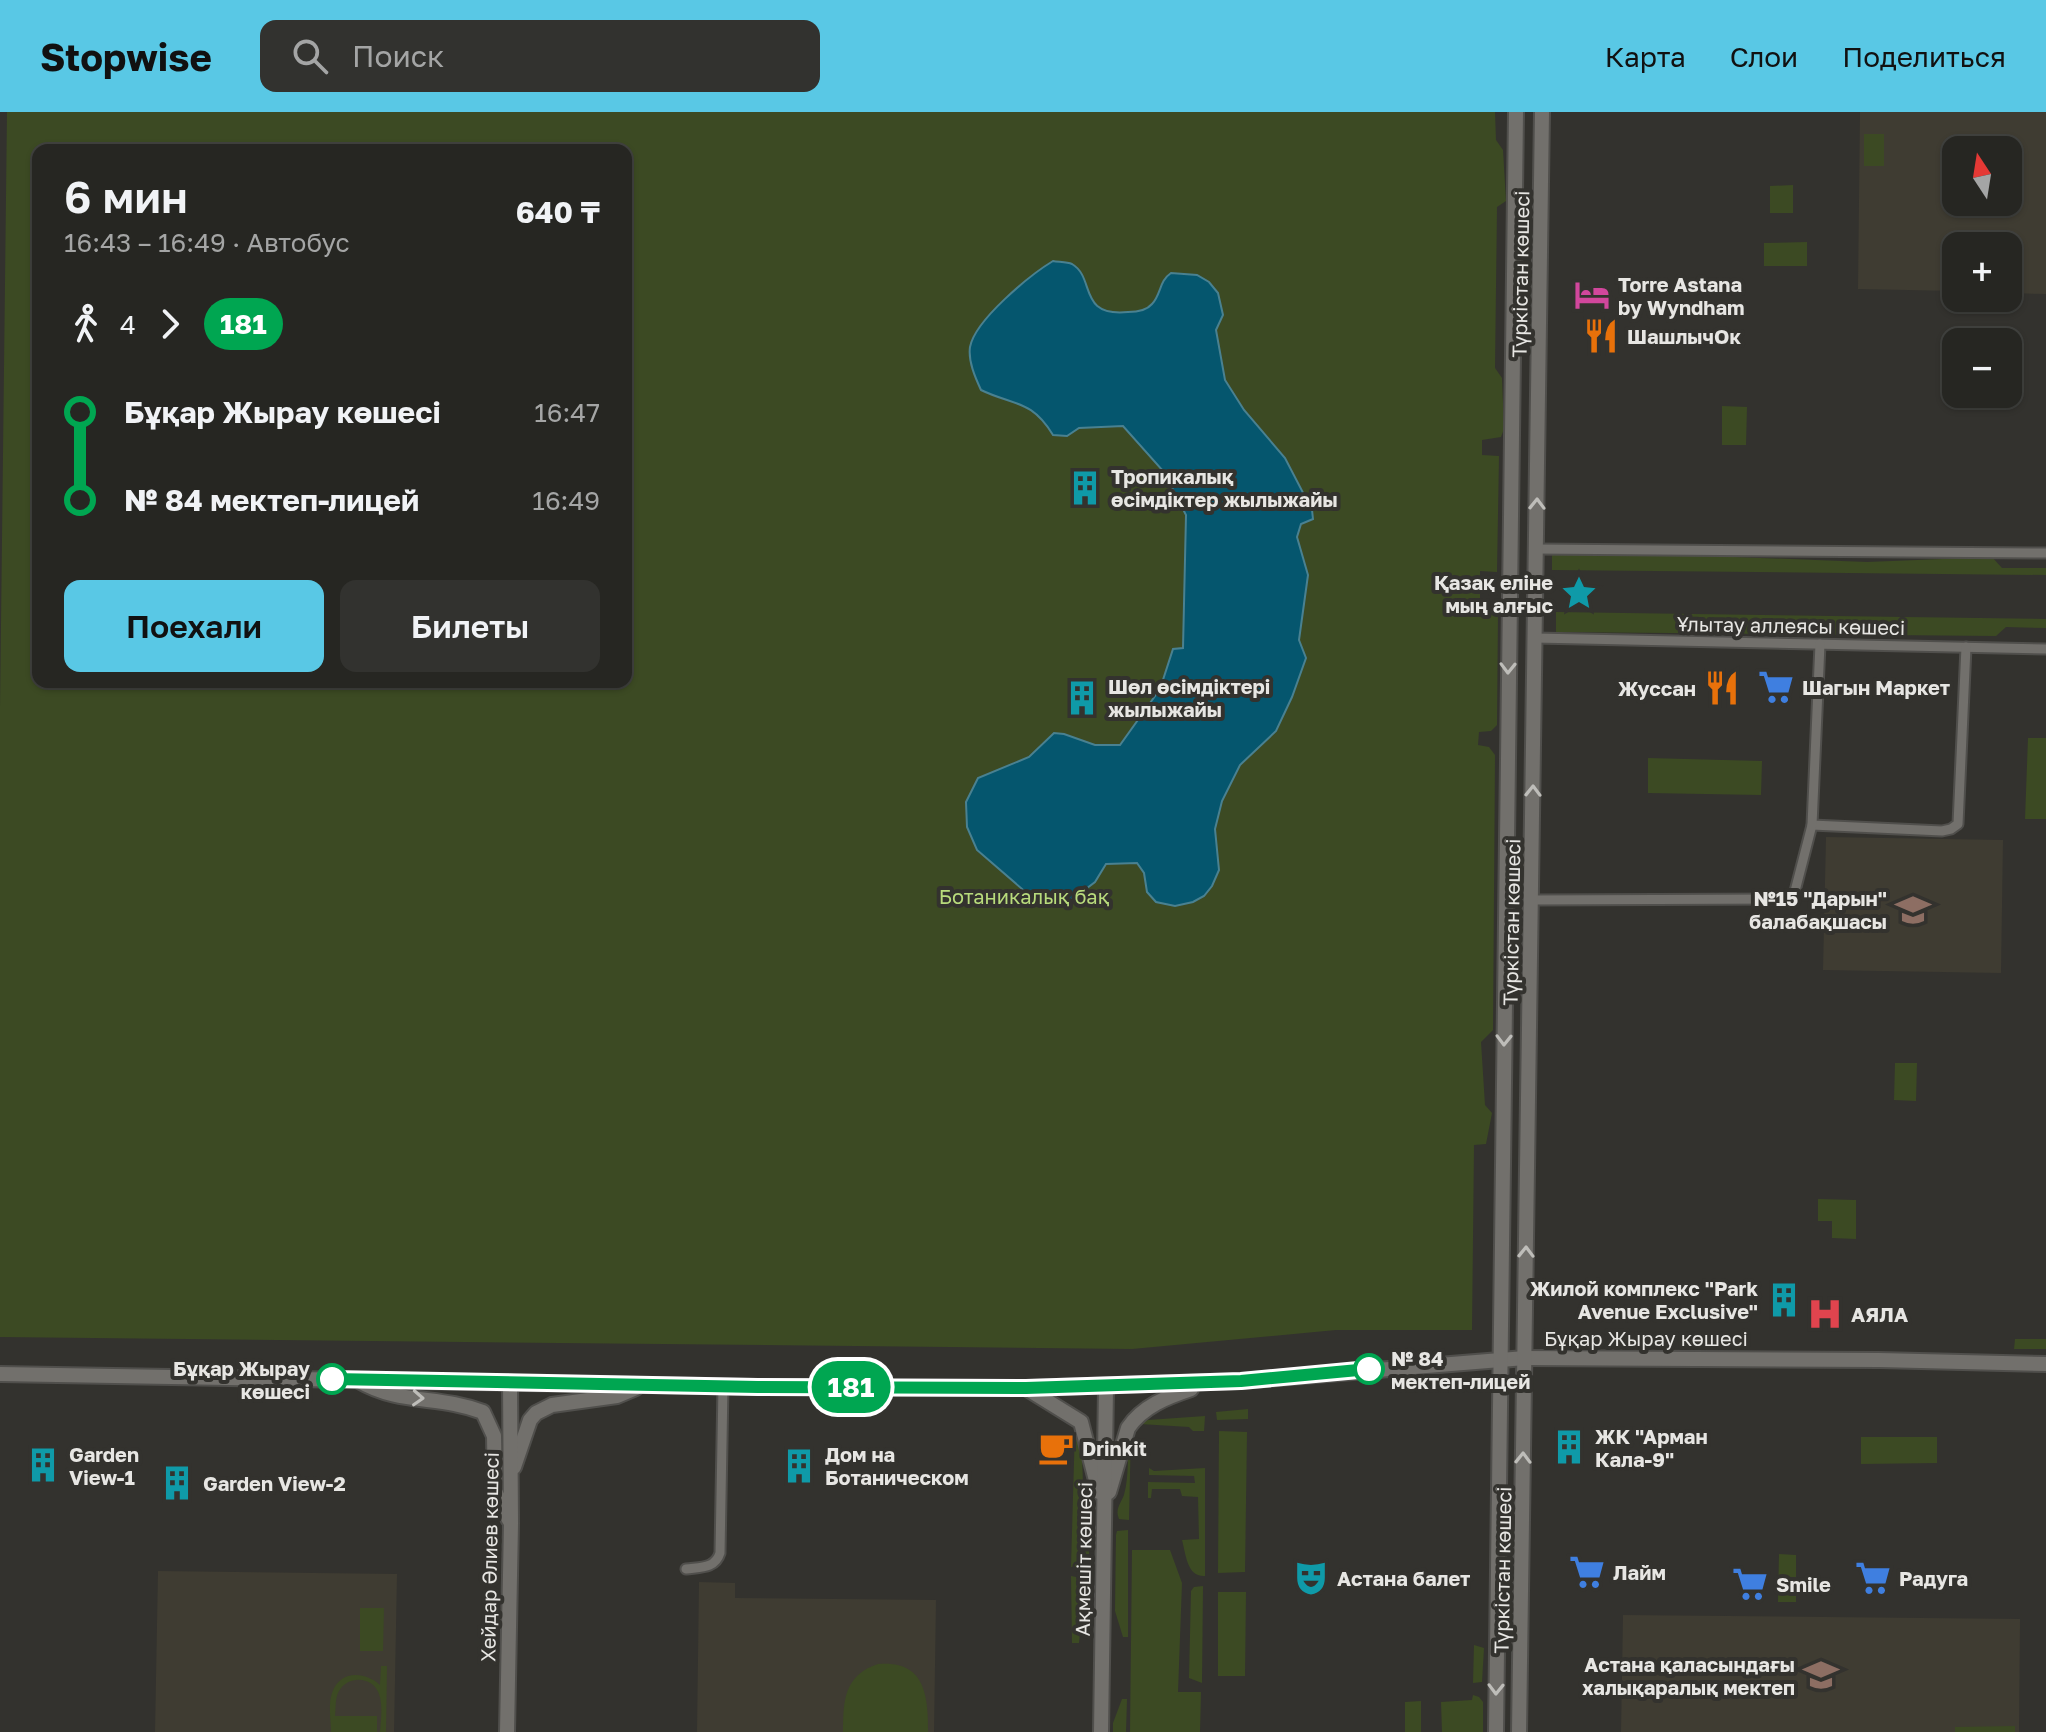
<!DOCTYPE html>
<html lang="ru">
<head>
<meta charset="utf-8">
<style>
  body { margin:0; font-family:"Golos Text",sans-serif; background:#32322f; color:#f1f3f6; height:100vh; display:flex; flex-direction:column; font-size:30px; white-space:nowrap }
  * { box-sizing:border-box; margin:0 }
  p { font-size:26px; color:#a4a5a5 }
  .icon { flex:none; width:44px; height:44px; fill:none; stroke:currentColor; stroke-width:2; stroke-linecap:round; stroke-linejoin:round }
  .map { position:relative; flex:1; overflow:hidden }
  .panel { position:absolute; left:32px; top:32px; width:600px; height:544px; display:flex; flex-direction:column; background:#262622; border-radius:16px; box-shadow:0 2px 6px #0004,0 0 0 2px #424340 }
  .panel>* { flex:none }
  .badge { padding:0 16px; border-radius:26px; font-size:28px; line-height:52px }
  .needle { width:52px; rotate:348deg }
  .tools { position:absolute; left:1942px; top:24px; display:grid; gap:16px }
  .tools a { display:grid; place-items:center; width:80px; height:80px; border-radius:16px; background:#262622; box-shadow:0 2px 6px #0004,0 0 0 2px #424340; font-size:40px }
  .map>.badge { position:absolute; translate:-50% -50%; box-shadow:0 0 0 4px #fff }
  .legs { display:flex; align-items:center; gap:12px; height:88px; padding:0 32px; font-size:26px }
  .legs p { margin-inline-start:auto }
  .overview { display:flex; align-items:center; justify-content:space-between; height:136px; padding:0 32px }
  h1 { font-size:44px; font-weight:600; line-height:60px }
  .action { display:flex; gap:16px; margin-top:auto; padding:16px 32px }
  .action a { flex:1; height:92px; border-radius:16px; background:#59c8e5; color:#111; font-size:32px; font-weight:600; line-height:92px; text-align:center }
  .action a+a { background:#32322f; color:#f1f3f6 }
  ul { padding:0 32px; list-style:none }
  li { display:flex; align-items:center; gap:28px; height:88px; font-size:30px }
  li i { display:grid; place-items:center; width:12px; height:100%; margin:0 10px; background:currentColor }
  li i::after { content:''; width:20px; height:20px; margin:-10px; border:6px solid; border-radius:50%; background:#262622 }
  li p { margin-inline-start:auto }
  li:first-child i { background:linear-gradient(#0000 50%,currentColor 0) }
  li:last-child i { background:linear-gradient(currentColor 50%,#0000 0) }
  header { display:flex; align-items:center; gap:48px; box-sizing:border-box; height:112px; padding:0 40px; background:#59c8e5; color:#111 }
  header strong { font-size:38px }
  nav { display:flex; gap:44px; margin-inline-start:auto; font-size:28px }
  .search { width:560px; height:72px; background:#32322f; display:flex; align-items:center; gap:20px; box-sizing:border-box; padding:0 28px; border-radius:16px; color:#a4a5a5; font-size:30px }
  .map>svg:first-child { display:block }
</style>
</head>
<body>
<header>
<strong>Stopwise</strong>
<div class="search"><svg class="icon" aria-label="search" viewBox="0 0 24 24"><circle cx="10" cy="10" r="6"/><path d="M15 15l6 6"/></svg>Поиск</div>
<nav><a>Карта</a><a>Слои</a><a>Поделиться</a></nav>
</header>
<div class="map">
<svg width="2046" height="1620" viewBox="0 0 2046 1620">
  <rect width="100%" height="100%" fill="#33322e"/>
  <g fill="#3f3c32" fill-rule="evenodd">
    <path d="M1860,0H2046V182L2008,181V134H1956V179L1858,177ZM1956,38H2008V90H1956Z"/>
    <path d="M1826,725L2003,728L2001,861L1823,858Z"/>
    <path d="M158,1459L397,1462L394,1620H155Z"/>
    <path d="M699,1470L735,1471V1486L936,1488L934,1620H697Z"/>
    <path d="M1623,1503L2020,1507L2019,1620H1621Z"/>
  </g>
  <g fill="#3c4a23" fill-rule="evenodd">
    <path d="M7,0H1495L1496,28L1503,38L1506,89L1497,95L1495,256L1502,266L1504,317L1501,325L1482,328V343L1499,344L1497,460L1480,459V500L1498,502L1497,613L1491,619L1479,620L1478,633L1489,635L1495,643L1493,918L1481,930L1485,993L1492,1001L1486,1032L1474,1033L1472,1218H1336L1132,1237L0,1225V597ZM38,38H626V570H38Z"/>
    <rect x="1864" y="22" width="20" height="32"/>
    <path d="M1793,73V101H1770V74Z"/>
    <path d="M1807,130V154H1764V131Z"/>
    <path d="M1722,294L1747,295L1746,333H1722Z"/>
    <path d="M1552,438L1867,450L1992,445L2002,456H2046V463L1552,458Z"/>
    <path d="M1556,500L2046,507V516L2006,515L1996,524L1556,520Z"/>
    <path d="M2028,626H2046V707H2025Z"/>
    <path d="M1648,646L1762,649L1761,683L1648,681Z"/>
    <path d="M1895,951H1917L1916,989L1894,988Z"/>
    <path d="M1818,1087L1856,1088V1127L1832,1126V1109H1818Z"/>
    <path d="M2015,1227H2046V1237H2014Z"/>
    <path d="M1248,1297V1307L1217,1308L1216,1300Z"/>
    <path d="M1205,1304L1204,1319H1193L1189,1315L1140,1312L1148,1308Z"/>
    <path d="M1075,1315L1081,1319L1083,1371L1089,1394V1449L1084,1454L1071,1455Z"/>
    <path d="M1131,1317L1129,1408L1119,1407C1115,1397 1120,1393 1124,1383C1130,1362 1126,1339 1131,1317Z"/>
    <path d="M1219,1319L1247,1320L1245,1460L1218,1461Z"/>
    <path d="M1861,1325H1937V1351L1861,1352Z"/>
    <path d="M1149,1356L1154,1359L1205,1356V1464C1187,1465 1186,1443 1182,1428L1199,1427L1198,1385L1182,1384L1180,1377H1152L1151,1386H1148V1370L1195,1371L1194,1364L1149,1363Z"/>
    <path d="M1128,1418V1525H1123L1115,1499L1116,1423L1117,1419Z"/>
    <path d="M1132,1438H1170L1182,1471L1178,1580H1201L1200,1620H1130Z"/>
    <path d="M1779,1442L1796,1443V1490H1778Z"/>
    <path d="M1071,1464L1081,1466L1089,1472L1091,1509L1080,1521L1079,1531H1072Z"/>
    <path d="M1203,1474L1202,1571L1189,1566L1191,1479L1194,1475Z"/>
    <path d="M1218,1480H1246L1245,1564H1218Z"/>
    <path d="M360,1496H384L383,1539H360Z"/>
    <path d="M1474,1533L1484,1536L1482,1570L1473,1571Z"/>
    <path d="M878,1552C925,1548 928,1583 928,1620H843C843,1589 844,1563 878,1552Z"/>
    <path d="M381,1554H387L386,1620H380C381,1608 383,1593 379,1582C373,1564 348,1563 339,1579C335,1586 336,1595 335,1604H377V1620H331C331,1608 328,1592 332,1581C340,1557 366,1560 380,1573Z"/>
    <path d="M1473,1583L1479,1585L1483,1590V1620H1442L1441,1590L1472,1588Z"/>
    <path d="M1122,1587H1127L1126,1620H1113V1611Z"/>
    <path d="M1421,1589V1620H1405V1590Z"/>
    <path d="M2015,1614V1620H1955V1615Z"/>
  </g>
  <path fill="#05566e" stroke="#498191" stroke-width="2" d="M1053,149C1058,150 1067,150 1072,152C1096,166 1077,205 1128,200C1136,200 1147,198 1152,192C1161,183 1159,169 1171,161L1197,163L1209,170L1218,181L1223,203L1216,218L1225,268L1244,298L1285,346L1312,398L1313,407L1301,412L1297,425L1308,463L1299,528L1306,546L1292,585L1276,619L1240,653L1222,689L1215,717L1219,758L1212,774L1204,784L1193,790L1175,794L1156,790L1147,780L1144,761L1137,751L1106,752L1095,770L1066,792L1036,789L977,738L967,715L966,690L978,666L1029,645L1054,621L1064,622L1095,633H1120L1160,577L1173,537L1183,536L1186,403L1164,360L1123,314L1079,316L1067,324L1053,323C1031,287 1014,294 981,278C975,265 968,249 970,235C975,208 1030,163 1053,149Z"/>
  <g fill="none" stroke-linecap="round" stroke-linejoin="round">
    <g stroke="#504f4c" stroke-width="13">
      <g id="street">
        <path d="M1536,437L2046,441"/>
        <path d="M1535,526L2046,537"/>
        <path d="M1812,713L1942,719L1951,717L1958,712L1966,535"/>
        <path d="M1532,788L1787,787L1794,783L1812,713L1820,532"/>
        <path d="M686,1457C700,1455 715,1457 720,1441L723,1274"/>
      </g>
    </g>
    <g stroke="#504f4c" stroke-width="18">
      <g id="secondary">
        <path d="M0,1262L758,1275L1026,1276L1241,1269L1525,1246L1879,1248L2046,1252"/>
        <path d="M359,1269C400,1293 439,1283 483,1300L494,1324L495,1379L509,1408"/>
        <path d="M1026,1276L1081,1310L1099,1380"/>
        <path d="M514,1355L530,1308L536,1301L552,1293L617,1284L636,1276"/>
        <path d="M1109,1380L1128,1316C1143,1294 1167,1285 1191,1277"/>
        <path d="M507,1620L511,1411L510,1270"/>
        <path d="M1101,1620L1106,1275"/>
        <path d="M1496,1620L1516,0"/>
        <path d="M1519,1620L1542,0"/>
      </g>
    </g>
    <use href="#street" stroke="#72706c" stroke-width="9"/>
    <use href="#secondary" stroke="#72706c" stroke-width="14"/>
  </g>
  <defs><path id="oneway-chevron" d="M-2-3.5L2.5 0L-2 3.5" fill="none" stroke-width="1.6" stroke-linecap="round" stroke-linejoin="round" transform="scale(2)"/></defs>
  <g stroke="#bebdb9">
    <use href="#oneway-chevron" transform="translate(1537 392) rotate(-89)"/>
    <use href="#oneway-chevron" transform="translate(1508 556) rotate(91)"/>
    <use href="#oneway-chevron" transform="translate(1533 679) rotate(-89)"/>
    <use href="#oneway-chevron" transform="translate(1504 928) rotate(91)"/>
    <use href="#oneway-chevron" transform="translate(1526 1140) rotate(-89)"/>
    <use href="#oneway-chevron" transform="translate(418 1286) rotate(3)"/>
    <use href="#oneway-chevron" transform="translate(1523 1346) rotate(-89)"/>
    <use href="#oneway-chevron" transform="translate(1496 1577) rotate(91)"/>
  </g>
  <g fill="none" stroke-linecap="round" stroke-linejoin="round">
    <g stroke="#fff" stroke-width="18">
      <path id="line-1" d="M332,1267L758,1275L1026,1276L1241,1269L1369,1257"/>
    </g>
    <use href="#line-1" stroke="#00a651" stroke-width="12"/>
  </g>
  <defs>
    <g id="hotel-bare" transform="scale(2.76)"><path d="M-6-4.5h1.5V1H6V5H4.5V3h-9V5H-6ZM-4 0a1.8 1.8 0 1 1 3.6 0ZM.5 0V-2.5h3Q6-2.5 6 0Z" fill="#d1479c" stroke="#33322e" stroke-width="2.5" paint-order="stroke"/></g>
    <g id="restaurant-bare" transform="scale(2.76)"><path d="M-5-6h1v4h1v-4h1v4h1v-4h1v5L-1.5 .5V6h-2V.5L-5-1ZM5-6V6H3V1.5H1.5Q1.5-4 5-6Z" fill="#e8710a" stroke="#33322e" stroke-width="2.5" paint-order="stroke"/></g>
    <g id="building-bare" transform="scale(2.76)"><path d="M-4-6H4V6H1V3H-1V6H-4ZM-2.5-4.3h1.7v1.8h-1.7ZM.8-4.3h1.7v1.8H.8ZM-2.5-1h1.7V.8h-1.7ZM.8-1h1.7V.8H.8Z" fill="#0f9aa8" stroke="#33322e" stroke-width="2.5" paint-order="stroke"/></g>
    <g id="sight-bare" transform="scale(2.76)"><path d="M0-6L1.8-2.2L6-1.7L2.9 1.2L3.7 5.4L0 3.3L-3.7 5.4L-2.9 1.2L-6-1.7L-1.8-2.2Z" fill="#0f9aa8" stroke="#33322e" stroke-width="2.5" paint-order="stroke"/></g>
    <g id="supermarket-bare" transform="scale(2.76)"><path d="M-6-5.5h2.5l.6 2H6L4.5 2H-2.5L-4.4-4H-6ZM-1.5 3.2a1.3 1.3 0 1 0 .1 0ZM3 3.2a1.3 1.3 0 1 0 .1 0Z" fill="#3f7fe0" stroke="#33322e" stroke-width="2.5" paint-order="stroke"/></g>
    <g id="school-bare" transform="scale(2.76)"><path d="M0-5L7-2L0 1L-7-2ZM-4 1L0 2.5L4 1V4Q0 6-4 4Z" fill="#8d6e63" stroke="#33322e" stroke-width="2.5" paint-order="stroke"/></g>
    <g id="hospital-bare" transform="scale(2.76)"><path d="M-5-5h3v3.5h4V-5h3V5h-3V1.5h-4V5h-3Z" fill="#e0444e" stroke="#33322e" stroke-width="2.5" paint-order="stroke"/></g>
    <g id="cafe-bare" transform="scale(2.76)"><path d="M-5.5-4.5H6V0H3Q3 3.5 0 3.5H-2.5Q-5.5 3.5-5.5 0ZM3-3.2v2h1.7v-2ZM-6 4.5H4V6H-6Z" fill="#e8710a" stroke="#33322e" stroke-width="2.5" paint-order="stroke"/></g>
    <g id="theatre-bare" transform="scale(2.76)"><path d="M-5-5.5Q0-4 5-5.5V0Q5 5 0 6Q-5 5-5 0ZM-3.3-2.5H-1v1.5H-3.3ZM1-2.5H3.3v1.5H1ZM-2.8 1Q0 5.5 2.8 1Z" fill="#0f9aa8" stroke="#33322e" stroke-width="2.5" paint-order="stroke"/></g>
  </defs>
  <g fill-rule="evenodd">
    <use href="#hotel-bare" x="1592" y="183"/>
    <use href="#restaurant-bare" x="1601" y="224"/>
    <use href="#building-bare" x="1085" y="376"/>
    <use href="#sight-bare" x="1579" y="481"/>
    <use href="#supermarket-bare" x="1776" y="575"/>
    <use href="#restaurant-bare" x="1722" y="576"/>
    <use href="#building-bare" x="1082" y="586"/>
    <use href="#school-bare" x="1913" y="798"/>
    <use href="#building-bare" x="1784" y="1188"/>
    <use href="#hospital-bare" x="1825" y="1202"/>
    <use href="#building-bare" x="1569" y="1335"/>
    <use href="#cafe-bare" x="1056" y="1336"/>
    <use href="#building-bare" x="43" y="1353"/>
    <use href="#building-bare" x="799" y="1354"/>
    <use href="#building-bare" x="177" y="1371"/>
    <use href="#supermarket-bare" x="1587" y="1460"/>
    <use href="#theatre-bare" x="1311" y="1466"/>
    <use href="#supermarket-bare" x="1873" y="1466"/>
    <use href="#supermarket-bare" x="1750" y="1472"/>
    <use href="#school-bare" x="1821" y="1563"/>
  </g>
  <g fill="#fff" stroke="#00a651" stroke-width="4">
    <circle cx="1369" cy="1257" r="14"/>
    <circle cx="332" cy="1267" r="14"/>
  </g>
  <g text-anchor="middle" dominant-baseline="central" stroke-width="8" stroke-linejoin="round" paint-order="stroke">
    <g font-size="20" fill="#e7e6e3" stroke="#33322e">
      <text transform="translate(1520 162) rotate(-89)">Түркістан көшесі</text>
      <text transform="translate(1791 513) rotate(1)">Ұлытау аллеясы көшесі</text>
      <text transform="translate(1511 810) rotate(-89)">Түркістан көшесі</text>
      <text x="1646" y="1226">Бұқар Жырау көшесі</text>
      <text transform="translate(489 1445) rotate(-89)">Хейдар Әлиев көшесі</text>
      <text transform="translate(1083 1447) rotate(-89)">Ақмешіт көшесі</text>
      <text transform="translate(1502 1458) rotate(-89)">Түркістан көшесі</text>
    </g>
    <g font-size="20" font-weight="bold" fill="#e7e6e3" stroke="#33322e" text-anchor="start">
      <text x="1618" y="172">Torre Astana<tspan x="1618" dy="23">by Wyndham</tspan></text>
      <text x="1627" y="224">ШашлычОк</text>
      <text x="1111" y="364">Тропикалық<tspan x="1111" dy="23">өсімдіктер жылыжайы</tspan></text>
      <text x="1553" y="470" text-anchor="end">Қазақ еліне<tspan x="1553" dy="23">мың алғыс</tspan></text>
      <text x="1108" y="574">Шөл өсімдіктері<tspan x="1108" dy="23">жылыжайы</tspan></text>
      <text x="1802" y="575">Шагын Маркет</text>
      <text x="1696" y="576" text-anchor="end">Жуссан</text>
      <text x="1887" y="786" text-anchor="end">№15 "Дарын"<tspan x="1887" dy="23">балабақшасы</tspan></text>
      <text x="1758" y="1176" text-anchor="end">Жилой комплекс "Park<tspan x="1758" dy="23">Avenue Exclusive"</tspan></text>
      <text x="1851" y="1202">АЯЛА</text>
      <text x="1595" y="1324">ЖК "Арман<tspan x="1595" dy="23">Кала-9"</tspan></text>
      <text x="1082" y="1336">Drinkit</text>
      <text x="69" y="1342">Garden<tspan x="69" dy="23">View-1</tspan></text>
      <text x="825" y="1342">Дом на<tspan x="825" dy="23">Ботаническом</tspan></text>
      <text x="203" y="1371">Garden View-2</text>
      <text x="1613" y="1460">Лайм</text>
      <text x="1337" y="1466">Астана балет</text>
      <text x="1899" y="1466">Радуга</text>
      <text x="1776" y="1472">Smile</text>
      <text x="1795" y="1552" text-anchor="end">Астана қаласындағы<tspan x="1795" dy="23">халықаралық мектеп</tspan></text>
    </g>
    <g font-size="20" fill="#b8db7c" stroke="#33322e">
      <text x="1024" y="784">Ботаникалық бақ</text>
    </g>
    <g font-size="20" font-weight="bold" fill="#e7e6e3" stroke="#33322e" text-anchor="start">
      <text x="1391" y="1246">№ 84<tspan x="1391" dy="23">мектеп-лицей</tspan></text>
      <text x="310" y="1256" text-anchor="end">Бұқар Жырау<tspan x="310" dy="23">көшесі</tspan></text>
    </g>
  </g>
</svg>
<div class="tools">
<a><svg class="needle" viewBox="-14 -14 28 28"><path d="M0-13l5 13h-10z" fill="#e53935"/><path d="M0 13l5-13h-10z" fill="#a4a5a5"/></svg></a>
<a>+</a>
<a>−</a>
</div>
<b class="badge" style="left:851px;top:1275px;background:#00a651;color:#fff">181</b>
<section class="panel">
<div class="overview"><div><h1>6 мин</h1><p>16:43 – 16:49 · Автобус</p></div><b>640 ₸</b></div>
<div class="legs"><svg class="icon" aria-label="walk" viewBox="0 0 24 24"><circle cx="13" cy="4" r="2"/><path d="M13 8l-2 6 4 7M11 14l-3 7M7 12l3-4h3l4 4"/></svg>4<svg class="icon" aria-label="forward" viewBox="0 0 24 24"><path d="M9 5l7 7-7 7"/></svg><b class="badge" style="background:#00a651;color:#fff">181</b></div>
<ul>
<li><i style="color:#00a651"></i><b>Бұқар Жырау көшесі</b><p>16:47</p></li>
<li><i style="color:#00a651"></i><b>№ 84 мектеп-лицей</b><p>16:49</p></li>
</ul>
<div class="action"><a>Поехали</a><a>Билеты</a></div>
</section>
</div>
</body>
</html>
